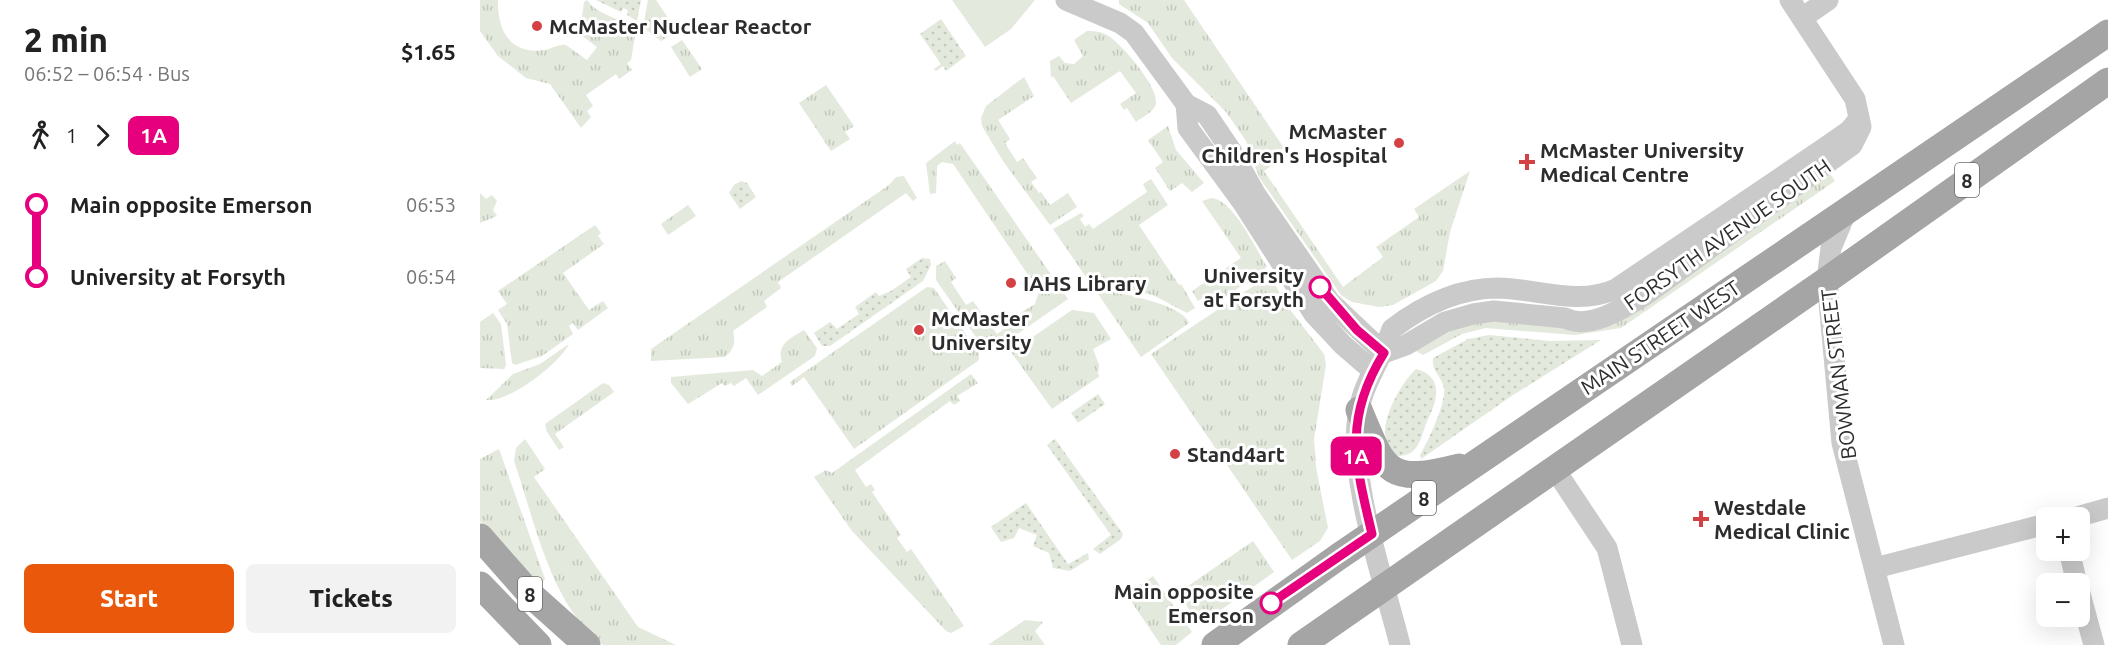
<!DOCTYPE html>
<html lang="en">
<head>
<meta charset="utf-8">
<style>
  body { margin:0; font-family:Ubuntu,sans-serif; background:#f2f2f2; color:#222; height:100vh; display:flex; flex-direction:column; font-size:22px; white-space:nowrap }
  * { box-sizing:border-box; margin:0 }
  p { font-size:20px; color:#767676 }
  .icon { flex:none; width:33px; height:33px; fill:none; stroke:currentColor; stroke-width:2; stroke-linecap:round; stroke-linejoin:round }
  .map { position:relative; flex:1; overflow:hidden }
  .drawer { display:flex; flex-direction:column; background:#fff; width:480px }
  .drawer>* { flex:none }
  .badge { padding:0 12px; border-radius:9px; font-size:21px; line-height:39px }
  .fabs { position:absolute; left:1556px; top:507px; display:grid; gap:12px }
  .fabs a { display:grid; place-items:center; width:54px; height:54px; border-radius:9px; background:#fff; box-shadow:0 6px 24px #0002; font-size:30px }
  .map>.badge { position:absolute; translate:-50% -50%; box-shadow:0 0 0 3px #fff }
  .legs { display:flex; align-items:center; gap:9px; height:66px; padding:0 24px; font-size:20px }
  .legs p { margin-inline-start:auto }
  .head { display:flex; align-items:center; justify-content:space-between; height:102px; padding:0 24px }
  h1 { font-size:33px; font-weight:800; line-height:45px }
  .cta { display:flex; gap:12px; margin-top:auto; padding:12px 24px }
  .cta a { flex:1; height:69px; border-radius:9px; background:#ea580c; color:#fff; font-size:24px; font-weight:800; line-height:69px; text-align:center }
  .cta a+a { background:#f2f2f2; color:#222 }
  ul { padding:0 24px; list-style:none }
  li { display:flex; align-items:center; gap:21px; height:72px; font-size:22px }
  li i { display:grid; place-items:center; width:9px; height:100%; margin:0 8px; background:currentColor }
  li i::after { content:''; width:15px; height:15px; margin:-8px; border:4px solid; border-radius:50%; background:#fff }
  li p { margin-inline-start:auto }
  li:first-child i { background:linear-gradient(#0000 50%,currentColor 0) }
  li:last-child i { background:linear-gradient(currentColor 50%,#0000 0) }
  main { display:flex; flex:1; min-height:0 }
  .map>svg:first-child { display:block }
</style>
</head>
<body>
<main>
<section class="drawer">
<div class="head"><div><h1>2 min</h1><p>06:52 – 06:54 · Bus</p></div><b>$1.65</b></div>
<div class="legs"><svg class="icon" aria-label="walk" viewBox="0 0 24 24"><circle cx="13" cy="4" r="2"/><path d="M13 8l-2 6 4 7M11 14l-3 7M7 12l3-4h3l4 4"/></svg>1<svg class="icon" aria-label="forward" viewBox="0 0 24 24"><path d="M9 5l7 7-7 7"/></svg><b class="badge" style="background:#e6007e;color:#fff">1A</b></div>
<ul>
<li><i style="color:#e6007e"></i><b>Main opposite Emerson</b><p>06:53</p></li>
<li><i style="color:#e6007e"></i><b>University at Forsyth</b><p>06:54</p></li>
</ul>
<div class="cta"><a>Start</a><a>Tickets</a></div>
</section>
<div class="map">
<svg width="1628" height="645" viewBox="0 0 1628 645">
  <defs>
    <pattern id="grass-tufts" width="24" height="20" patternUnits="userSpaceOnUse" patternTransform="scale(1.5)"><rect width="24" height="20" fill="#e3e9dc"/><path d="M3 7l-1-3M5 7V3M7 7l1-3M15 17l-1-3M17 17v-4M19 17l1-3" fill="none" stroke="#c3c8bd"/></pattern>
    <pattern id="garden-dots" width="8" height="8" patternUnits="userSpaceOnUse" patternTransform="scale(1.5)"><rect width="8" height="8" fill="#e3e9dc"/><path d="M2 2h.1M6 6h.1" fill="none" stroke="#c3c8bd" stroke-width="1.8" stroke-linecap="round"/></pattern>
  </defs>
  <rect width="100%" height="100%" fill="#fff"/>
  <g fill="url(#grass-tufts)">
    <path d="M0,0H18C17,30 30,55 64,50C73,49 77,44 86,45L107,60L117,47L97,32L101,24L104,2L107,0C119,17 141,17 156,30L151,60L147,63L152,70L139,79L136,74L106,95L113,106L107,111L111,117L101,128L70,84L46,78L18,56L0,31Z"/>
    <path d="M168,0H176L197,31L181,41L163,27Z"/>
    <path d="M639,0H704L808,154L784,171L863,287L903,257L896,247L939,217L934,209L990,171L970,232L963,271L956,281L913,305L899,307L872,302L861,295L779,177L766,141L746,112L692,58L668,23L639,4Z"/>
    <path d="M607,31C613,31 619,31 625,34C639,40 680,88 676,104C674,112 662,117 656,122L647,108L644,110L640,104L656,93L640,71L591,103L573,76L571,78L570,61L579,56L585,63L594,64L603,56L594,40Z"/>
    <path d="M202,40L222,69L210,77L191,47Z"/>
    <path d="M544,77L554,96L518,120L530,139L525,143L537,162L543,158L557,178L551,182L559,193L561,192L570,205L588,193L597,207L570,225L523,161L502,126L501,118L506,106Z"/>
    <path d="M346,85L374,126L365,132L370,139L351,151L319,103Z"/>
    <path d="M688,126L696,150L724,183L712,192L702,183L690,191L675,168L683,162L668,140Z"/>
    <path d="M475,141L477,145L480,143L588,299L510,353L505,350L456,280V266L465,261L476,278L471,282L486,305L493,301L517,334L536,321L534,317L555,304L559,291L473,164L462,162L457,166L456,193L450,194L446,163Z"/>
    <path d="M1348,170L1355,181L1141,328L1095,335L1006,328L982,334L943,355L936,351L976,328L1012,321L1094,328Z"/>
    <path d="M424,176L437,198L433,201L426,193L298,282L301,288L284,301L287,307L253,331C256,343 254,349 245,357L171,361V349L409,185L416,177Z"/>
    <path d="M671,179L688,205L659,225L699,285L701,284L715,308L707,313L673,295L615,284L608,280L573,229L601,213L604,216L600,219L605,227L609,224L613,229L667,192L663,184Z"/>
    <path d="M0,193L6,199L12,195L17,201L13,210L17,216L0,223Z"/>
    <path d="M732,198C754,201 776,249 787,267L732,307L725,297L718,301L712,291L761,258L722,201Z"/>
    <path d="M208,205L216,216L188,235L181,224Z"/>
    <path d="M115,225L121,233L118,236L124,244L83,273L109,310L123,301L128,308L98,330L93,323L89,326L93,334L62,356L35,365L32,363L27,324L18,310L27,304L18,291Z"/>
    <path d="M790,275L805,303L844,354L846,365L834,439L836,467L848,528L840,541L812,560L671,354Z"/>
    <path d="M447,287L454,288L499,353V360L374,449L324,377L312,386L310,382Z"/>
    <path d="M624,290C643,294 702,304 709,323L661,357L616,291Z"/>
    <path d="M592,310L614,313L631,339L613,349L619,365L618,374L620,376L572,409L531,352Z"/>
    <path d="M13,313L21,324L26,365L24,369L0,368V322Z"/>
    <path d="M324,330L337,348L335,356L278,395L266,378L254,386L251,383L245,386L242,383L208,404L191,383V377L273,370L282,376L302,362C296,344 311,338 324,330Z"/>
    <path d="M89,344C79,364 29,403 6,400L33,374L60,364Z"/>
    <path d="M491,374L498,383L477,396L480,401L474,405L470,401L375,470L386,487L391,484L395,490L392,492L421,535L417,538L427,552L431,549L484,626L471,633L466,631L372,531L334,477L346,470L352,473Z"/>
    <path d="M123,383L129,385L134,392L75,434L84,447L79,450L67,432L65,424Z"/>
    <path d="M45,439L65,469L54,477L158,627L196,645H123C70,605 55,521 34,461L36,448Z"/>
    <path d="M19,449L65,579L61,585H55L0,521V459Z"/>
    <path d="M773,541L794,572L720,625L698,593Z"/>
    <path d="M673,576L712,632L696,645H681L646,594Z"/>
    <path d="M545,620L563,622L555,631L565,645H508Z"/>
  </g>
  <path fill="#e3e9dc" d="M472,0H555L531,29L505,47Z"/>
  <g fill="url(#garden-dots)">
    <path d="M116,0H161L157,21L147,15L148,10L143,8L141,12Z"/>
    <path d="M461,19L486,56L466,71L463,66L456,71L454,69L461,64L440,34Z"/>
    <path d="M261,181L267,183L276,197L260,209L249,193L254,185Z"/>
    <path d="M442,258L450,259L451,265L443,281L350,346H342L334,333L350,322L357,329L379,314L375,307L396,292L399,296L411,291L431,277L426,269Z"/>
    <path d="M1009,335L1071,341L1121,340L1033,395L941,459L940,455C947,444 967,401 964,388C962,377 951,370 953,358L988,339Z"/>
    <path d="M936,369C963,376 958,399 949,417C940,434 942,457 916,456C912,449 906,442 905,434C904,414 922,382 936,369Z"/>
    <path d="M618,394L625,404L598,423L591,413Z"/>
    <path d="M575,439L643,534L641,539L620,554L613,549L631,535L567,445Z"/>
    <path d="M546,503L588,564L608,553L609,559L590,571L573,568L569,553L553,546L557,535L539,528L534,538L521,542L511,527Z"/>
  </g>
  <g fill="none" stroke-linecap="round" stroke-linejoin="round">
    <g stroke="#cacaca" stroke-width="21">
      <path d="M586,0L640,23L654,33L706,104L727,115L752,152L776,195L850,302L904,353"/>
      <path d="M1322,18L1348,0"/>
      <path d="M706,104L708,128L763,203L834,314L863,345L893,371"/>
      <path d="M1367,210L1351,248L1347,280L1362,443L1414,645"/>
      <path d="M904,353L926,345L965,322L993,314L1014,311L1085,318C1110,331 1147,306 1168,293L1372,145L1381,127L1375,99L1310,0"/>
      <path d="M1074,468L1127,548L1152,645"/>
      <path d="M1593,518L1628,508"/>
      <path d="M1589,550L1597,584"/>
      <path d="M1395,568L1566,524"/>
      <path d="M1599,590L1614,645"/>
      <path d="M920,645C904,581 866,473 879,410C884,381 903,357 912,329C942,306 978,288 1018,288C1059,289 1098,306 1136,289L1343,149L1369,131L1379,119"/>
    </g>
    <g stroke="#a5a5a5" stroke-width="27">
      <path d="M879,410C905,473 908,485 979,467"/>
      <path d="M0,537L51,595L107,645"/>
      <path d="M0,585L58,645"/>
      <path d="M735,645L858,557L1628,33"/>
      <path d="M821,645L1347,280L1628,81"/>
    </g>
  </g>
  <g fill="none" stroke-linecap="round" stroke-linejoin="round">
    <g stroke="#fff" stroke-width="14">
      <path id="line-1" d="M791,603L892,534C875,462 863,419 904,353L877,330L840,287"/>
    </g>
    <use href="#line-1" stroke="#e6007e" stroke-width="9"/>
  </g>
  <g fill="#d34145" stroke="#fff" stroke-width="2">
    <circle cx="57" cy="26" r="6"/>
    <circle cx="919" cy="143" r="6"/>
    <path d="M1044 153h6v6h6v6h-6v6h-6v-6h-6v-6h6z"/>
    <circle cx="531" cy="283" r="6"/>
    <circle cx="439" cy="330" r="6"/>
    <circle cx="695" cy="454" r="6"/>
    <path d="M1218 510h6v6h6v6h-6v6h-6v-6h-6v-6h6z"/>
  </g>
  <g fill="#fff" stroke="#e6007e" stroke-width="3">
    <circle cx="840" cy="287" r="10"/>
    <circle cx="791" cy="603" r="10"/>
  </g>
  <g text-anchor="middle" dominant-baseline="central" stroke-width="6" stroke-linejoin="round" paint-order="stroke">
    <g fill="#fff" stroke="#6c6c6c" stroke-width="1.5">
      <rect x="1475" y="163" width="24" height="34" rx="4.5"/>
      <rect x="932" y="481" width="24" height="34" rx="4.5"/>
      <rect x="38" y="577" width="24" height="34" rx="4.5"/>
    </g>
    <g font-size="20" font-weight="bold" fill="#2d2d2d">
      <text x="1487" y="180">8</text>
      <text x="944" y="498">8</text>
      <text x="50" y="594">8</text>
    </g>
    <g font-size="21" font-weight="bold" fill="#2d2d2d" stroke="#fff" text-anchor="start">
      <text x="69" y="26">McMaster Nuclear Reactor</text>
      <text x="907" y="131" text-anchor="end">McMaster<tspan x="907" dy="24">Children's Hospital</tspan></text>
      <text x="1060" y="150">McMaster University<tspan x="1060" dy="24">Medical Centre</tspan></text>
      <text x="543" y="283">IAHS Library</text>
      <text x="451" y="318">McMaster<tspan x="451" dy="24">University</tspan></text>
      <text x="707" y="454">Stand4art</text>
      <text x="1234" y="507">Westdale<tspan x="1234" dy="24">Medical Clinic</tspan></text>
    </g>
    <g font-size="21" fill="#2d2d2d" stroke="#fff">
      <text transform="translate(1247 234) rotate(-35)">FORSYTH AVENUE SOUTH</text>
      <text transform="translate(1180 337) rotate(-34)">MAIN STREET WEST</text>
      <text transform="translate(1358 374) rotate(-97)">BOWMAN STREET</text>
    </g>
    <g font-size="21" font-weight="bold" fill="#2d2d2d" stroke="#fff" text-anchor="end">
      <text x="824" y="275">University<tspan x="824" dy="24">at Forsyth</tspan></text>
      <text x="774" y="591">Main opposite<tspan x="774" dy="24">Emerson</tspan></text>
    </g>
  </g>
</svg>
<div class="fabs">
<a>+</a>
<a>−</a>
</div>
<b class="badge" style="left:876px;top:456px;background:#e6007e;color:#fff">1A</b>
</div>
</main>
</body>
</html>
